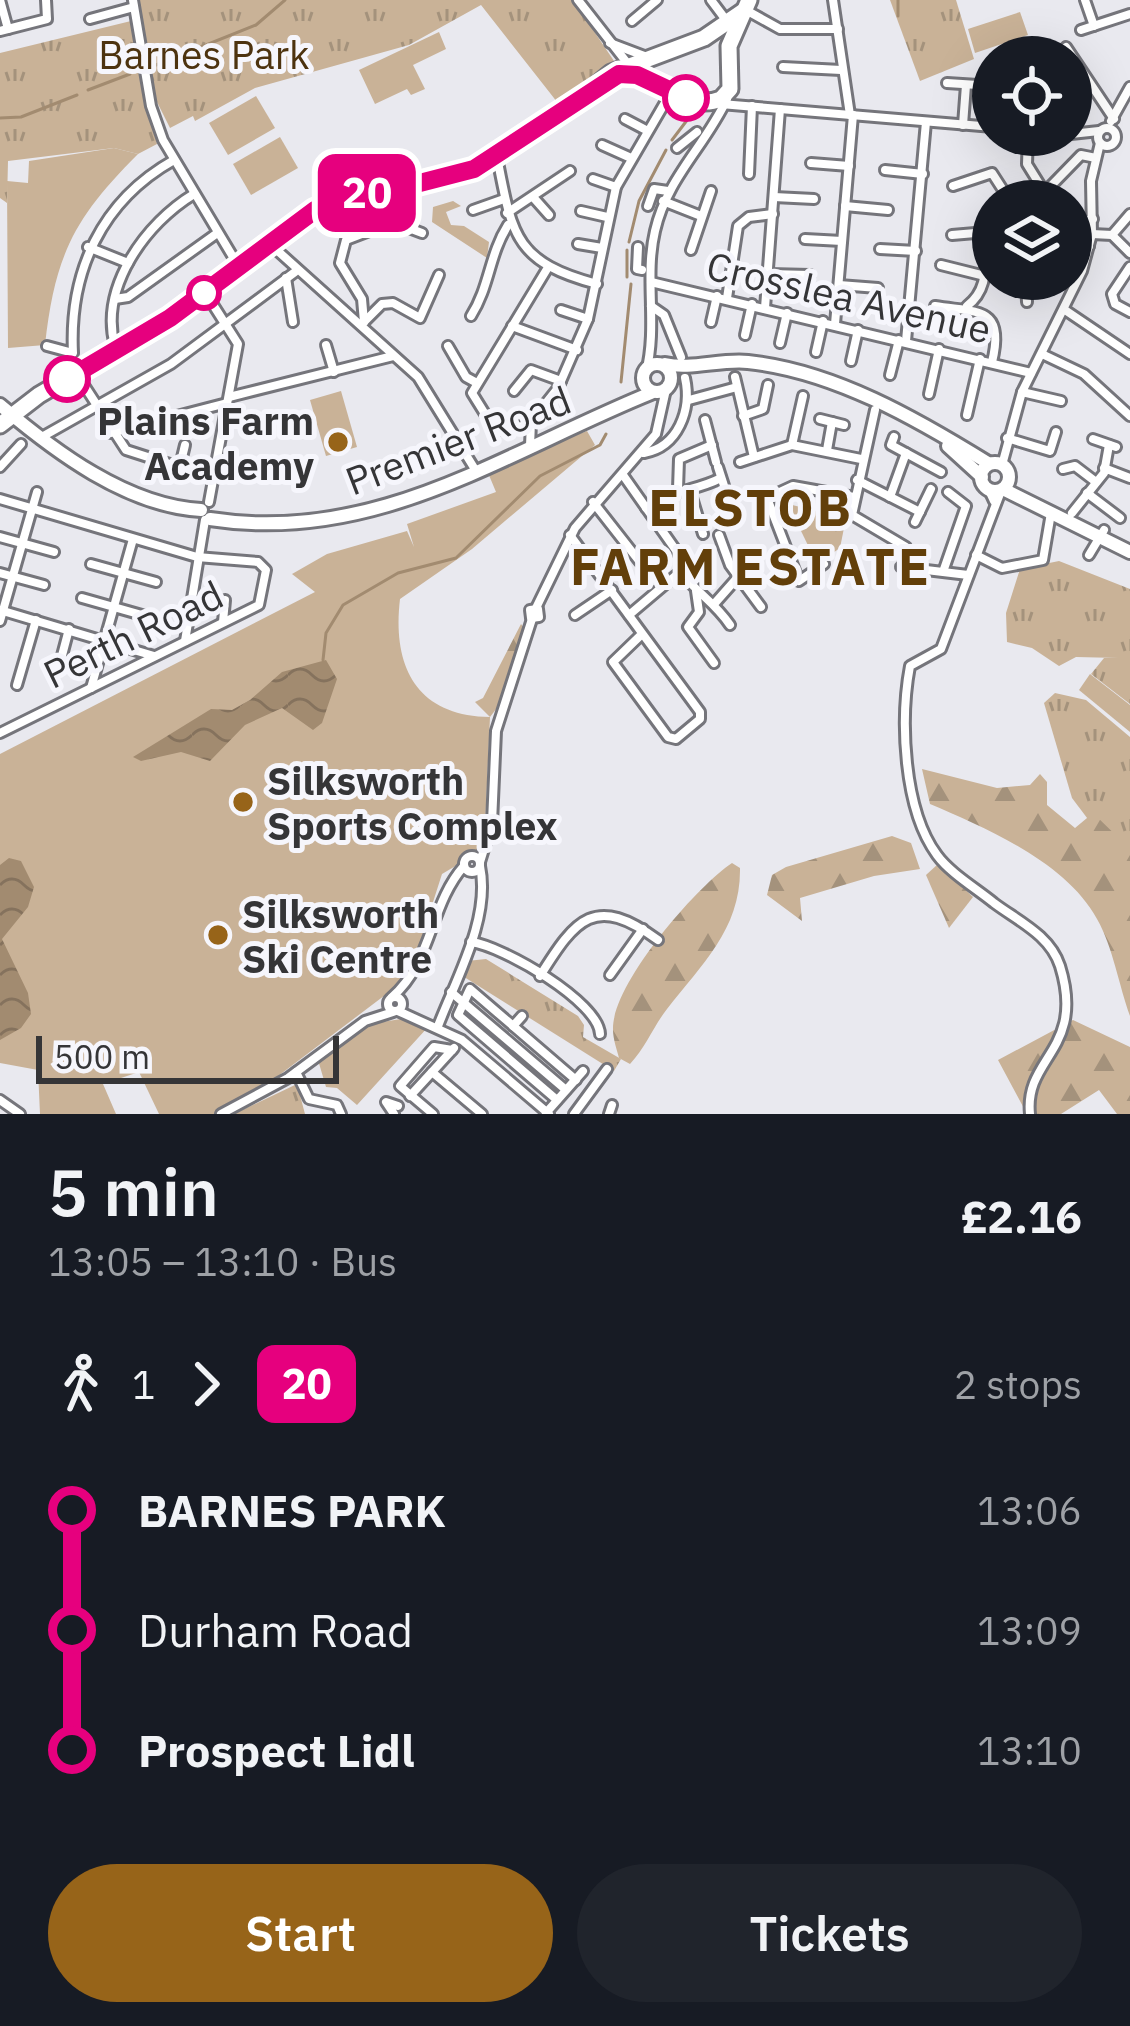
<!DOCTYPE html>
<html lang="en">
<head>
<meta charset="utf-8">
<style>
  body { margin:0; font-family:"IBM Plex Sans",sans-serif; background:#20242c; color:#f1f3f6; height:100vh; display:flex; flex-direction:column; font-size:45px; white-space:nowrap }
  * { box-sizing:border-box; margin:0 }
  p { font-size:39px; color:#9ea1a6 }
  .icon { flex:none; width:66px; height:66px; fill:none; stroke:currentColor; stroke-width:2; stroke-linecap:round; stroke-linejoin:round }
  .map { position:relative; height:1114px; overflow:hidden }
  .drawer { display:flex; flex-direction:column; background:#171b24; flex:1 }
  .drawer>* { flex:none }
  .badge { padding:0 24px; border-radius:18px; font-size:42px; line-height:78px }
  .controls { position:absolute; left:972px; top:36px; display:grid; gap:24px }
  .controls a { display:grid; place-items:center; width:120px; height:120px; border-radius:50%; background:#171b24; box-shadow:0 12px 48px #0002; font-size:60px }
  .scale { position:absolute; left:36px; bottom:30px; width:303px; box-sizing:border-box; padding-left:12px; border:6px solid #353537; border-top:0; font-size:33px; line-height:42px; white-space:nowrap; color:#353537; -webkit-text-stroke:9px #f6f6fc; paint-order:stroke }
  .map>.badge { position:absolute; translate:-50% -50%; box-shadow:0 0 0 6px #fff }
  .legs { display:flex; align-items:center; gap:18px; height:132px; padding:0 48px; font-size:39px }
  .legs p { margin-inline-start:auto }
  .summary { display:flex; align-items:center; justify-content:space-between; height:204px; padding:0 48px }
  h1 { font-size:66px; font-weight:600; line-height:90px }
  .button { display:flex; gap:24px; margin-top:auto; padding:24px 48px }
  .button a { flex:1; height:138px; border-radius:72px; background:#976419; color:#fff; font-size:48px; font-weight:600; line-height:138px; text-align:center }
  .button a+a { background:#20242c; color:#f1f3f6 }
  ul { padding:0 48px; list-style:none }
  li { display:flex; align-items:center; gap:42px; height:120px; font-size:45px }
  li i { display:grid; place-items:center; width:18px; height:100%; margin:0 15px; background:currentColor }
  li i::after { content:''; width:30px; height:30px; margin:-15px; border:9px solid; border-radius:50%; background:#171b24 }
  li p { margin-inline-start:auto }
  li:first-child i { background:linear-gradient(#0000 50%,currentColor 0) }
  li:last-child i { background:linear-gradient(currentColor 50%,#0000 0) }
  .map>svg:first-child { display:block }
</style>
</head>
<body>
<div class="map">
<svg width="1130" height="1114" viewBox="0 0 1130 1114">
  <defs>
    <pattern id="grass-tufts" width="24" height="20" patternUnits="userSpaceOnUse" patternTransform="scale(3)"><rect width="24" height="20" fill="#c9b297"/><path d="M3 7l-1-3M5 7V3M7 7l1-3M15 17l-1-3M17 17v-4M19 17l1-3" fill="none" stroke="#a4927c"/></pattern>
    <pattern id="forest-firs" width="22" height="20" patternUnits="userSpaceOnUse" patternTransform="scale(3)"><rect width="22" height="20" fill="#c9b297"/><path d="M5 1l3.5 6h-7zM16 11l3.5 6h-7z" fill="#a4927c"/></pattern>
    <pattern id="water-waves" width="16" height="10" patternUnits="userSpaceOnUse" patternTransform="scale(3)"><rect width="16" height="10" fill="#a28b70"/><path d="M0 5q4-4 8 0t8 0" fill="none" stroke="#85725d"/></pattern>
  </defs>
  <rect width="100%" height="100%" fill="#e9e9ef"/>
  <g fill="url(#grass-tufts)">
    <path d="M139,0H573L614,61L561,107L481,5L409,45L255,88L195,121L193,116L170,128L156,100Z"/>
    <path d="M890,0H956L974,59L920,81Z"/>
    <path d="M131,21L157,144L138,154L114,148L8,161L7,203L0,198V53Z"/>
    <path d="M453,201L461,206L446,212L451,225L464,226L489,242L487,258L432,222L433,207Z"/>
    <path d="M788,504L846,518L840,548L817,564Z"/>
    <path d="M1059,561L1130,589V704L1091,674L1104,658H1118L1076,657L1059,666L1032,648L1007,642L1006,613L1020,569Z"/>
    <path d="M1055,693L1086,700L1130,737V875L1072,798L1044,703Z"/>
    <path d="M486,959L578,1016L584,1025L583,1037L621,1059L614,1071L461,975L467,961Z"/>
    <path d="M297,1084L305,1114H234Z"/>
  </g>
  <g fill="url(#forest-firs)">
    <path d="M521,624L524,628L500,704L490,717L475,702L483,698Z"/>
    <path d="M922,769L997,788L1030,785L1040,774L1047,782V805L1075,828L1093,813L1130,849V1016C1119,986 1113,947 1097,919C1066,862 986,828 930,804Z"/>
    <path d="M892,836L911,843L920,869L874,876L800,898L802,921L767,895L772,875L786,867Z"/>
    <path d="M732,863L740,868C741,929 702,964 667,1009C653,1027 646,1047 630,1064L619,1058C617,1050 613,1039 613,1030C611,985 696,887 732,863Z"/>
    <path d="M938,864L973,897L949,928L926,875Z"/>
    <path d="M1073,1020L1130,1047V1114H1117L1099,1090L1061,1114H1027L998,1060Z"/>
  </g>
  <g fill="#c9b297">
    <path d="M1020,12L1028,35L975,53L968,29Z"/>
    <path d="M439,32L446,49L413,65L425,89L411,95L407,89L375,104L359,70Z"/>
    <path d="M256,96L275,128L228,155L209,123Z"/>
    <path d="M280,137L298,168L251,195L233,164Z"/>
    <path d="M114,148L138,154C74,218 55,255 45,345L8,348L7,181L28,183L29,161Z"/>
    <path d="M341,391L357,447L326,456L310,400Z"/>
    <path d="M587,431L595,445L472,549L400,599C392,666 416,716 490,717L484,849L442,874L409,977L241,1104L220,1114H159L139,1072L103,1084L116,1114H40L38,1070L0,1063V754L315,592L292,574L327,554L407,531L414,547L407,524L496,492L486,468Z"/>
    <path d="M1090,674L1130,705V732L1079,690Z"/>
    <path d="M401,1019L428,1027L357,1105L337,1088L326,1087L318,1060L363,1025Z"/>
  </g>
  <g fill="url(#water-waves)">
    <path d="M326,660L337,679L322,723L313,730L282,708L245,725L210,761L181,752L141,761L133,757L211,709L232,710L250,700L282,672Z"/>
    <path d="M9,858L21,861L34,887L28,907L2,939L28,993L31,1014L21,1028L0,1040V865Z"/>
  </g>
  <g fill="none" stroke-linecap="round" stroke-linejoin="round">
    <g stroke="#a28b70" stroke-width="3">
      <path d="M898,16V0"/>
      <path d="M191,51L256,25L285,0"/>
      <path d="M156,65L179,56"/>
      <path d="M88,90L130,74"/>
      <path d="M0,118L21,117L77,95"/>
      <path d="M672,140L694,111"/>
      <path d="M629,242L639,201L666,150"/>
      <path d="M627,277V250"/>
      <path d="M621,382L631,284"/>
      <path d="M323,660L326,633L343,605L398,573L456,558L540,476L600,445L606,434"/>
    </g>
    <g stroke="#75757b" stroke-width="14">
      <g id="minor">
        <path d="M0,0L8,29"/>
        <path d="M133,0L151,106L163,140L239,267"/>
        <path d="M578,0L628,64"/>
        <path d="M711,0L729,24"/>
        <path d="M833,0L850,115"/>
        <path d="M1085,0L1094,26"/>
        <path d="M744,9L780,29H838"/>
        <path d="M90,19L134,7"/>
        <path d="M632,21L657,0"/>
        <path d="M1081,30L1130,14"/>
        <path d="M0,31L47,19L46,0"/>
        <path d="M610,43L647,57"/>
        <path d="M1066,47L1114,119"/>
        <path d="M783,67L841,70"/>
        <path d="M947,83L993,86"/>
        <path d="M990,86L992,62"/>
        <path d="M721,104L993,127"/>
        <path d="M625,119L646,130"/>
        <path d="M1111,121L1130,87"/>
        <path d="M963,125L966,85"/>
        <circle cx="1107" cy="137" r="9"/>
        <path d="M1071,134L1099,131"/>
        <path d="M1028,135L1027,164L1050,201"/>
        <path d="M602,145L631,158"/>
        <path d="M677,148L697,132"/>
        <path d="M497,157C512,234 514,262 597,284"/>
        <path d="M811,163L849,166"/>
        <path d="M885,170L923,174"/>
        <path d="M749,174L752,106"/>
        <path d="M593,179L616,187"/>
        <path d="M953,186L992,173L1010,201"/>
        <path d="M533,197L549,215"/>
        <path d="M774,197L814,199"/>
        <path d="M663,201L701,216"/>
        <path d="M1015,201L1046,191L1081,155L1096,158"/>
        <path d="M648,206L654,189L668,191"/>
        <path d="M845,206L888,210"/>
        <path d="M473,210L504,199"/>
        <path d="M581,211L607,217"/>
        <path d="M507,213L570,171"/>
        <path d="M1071,224L1093,219"/>
        <path d="M1092,234L1112,235L1130,253"/>
        <path d="M952,235L987,232"/>
        <path d="M1112,235L1130,214"/>
        <path d="M805,239L842,241"/>
        <path d="M270,244L418,377L476,471"/>
        <path d="M578,244L602,248"/>
        <path d="M88,247L128,263"/>
        <path d="M638,247L637,269L642,270"/>
        <path d="M880,249L916,251"/>
        <path d="M691,250L711,191"/>
        <path d="M1071,250L1089,246"/>
        <path d="M941,265L985,276"/>
        <path d="M1130,267L1112,294L1115,304L1130,312"/>
        <path d="M769,274L810,275"/>
        <path d="M286,278L293,322"/>
        <path d="M1026,279L1027,302"/>
        <path d="M651,282L1031,373"/>
        <path d="M839,285L878,288"/>
        <path d="M727,298L738,226L749,217L773,214"/>
        <path d="M115,299L128,297L216,234"/>
        <path d="M651,306L664,315L681,357"/>
        <path d="M935,306C976,313 1006,305 992,362"/>
        <path d="M967,306C998,283 977,244 993,216"/>
        <path d="M765,308L780,109"/>
        <path d="M561,310L588,319"/>
        <path d="M1065,310L1130,354"/>
        <path d="M471,316C490,286 489,255 508,225"/>
        <path d="M364,322L362,299L340,263L346,240L393,222L422,233"/>
        <path d="M711,322L717,296"/>
        <path d="M362,324L382,304L393,303L420,318L439,275"/>
        <path d="M835,324L853,115"/>
        <path d="M512,326L577,350"/>
        <path d="M745,335L752,304"/>
        <path d="M906,341L926,122"/>
        <path d="M780,343L787,313"/>
        <path d="M326,345L334,372"/>
        <path d="M47,346L73,353C69,272 101,201 174,160"/>
        <path d="M115,346C99,287 146,223 194,194"/>
        <path d="M448,346L466,377L477,383"/>
        <path d="M816,352L823,321"/>
        <path d="M1042,354L1084,374L1130,416"/>
        <path d="M851,361L858,330"/>
        <path d="M646,372C658,326 644,277 655,231C667,178 705,146 727,99"/>
        <path d="M76,373L126,450L213,478"/>
        <path d="M890,375L899,340"/>
        <path d="M735,377L754,457"/>
        <path d="M514,391L531,370L561,381"/>
        <path d="M1022,392L1061,401"/>
        <path d="M929,394L939,349"/>
        <path d="M229,397L393,356"/>
        <path d="M689,400L737,387"/>
        <path d="M875,410L852,515L906,547"/>
        <path d="M967,415L980,359"/>
        <path d="M743,416L763,409L768,385"/>
        <path d="M820,419L844,425"/>
        <path d="M705,420L716,462"/>
        <path d="M530,425L495,430L472,393L547,269"/>
        <path d="M111,433L227,403"/>
        <path d="M894,437L891,445L941,472"/>
        <path d="M40,438L171,364L295,272"/>
        <path d="M1007,438L1050,451L1056,432"/>
        <path d="M1093,439L1116,447"/>
        <path d="M792,445L803,396"/>
        <path d="M530,446L531,422L558,388L588,319L616,187L670,94"/>
        <path d="M827,450L832,422"/>
        <path d="M644,453C678,447 692,410 685,378"/>
        <path d="M740,462L792,445L861,459"/>
        <path d="M1002,465L1022,392L1082,271L1092,234L1091,181L1100,143"/>
        <path d="M0,467L21,444"/>
        <path d="M718,467L735,520"/>
        <path d="M1104,468L1130,478"/>
        <path d="M1063,469L1075,466L1096,482"/>
        <path d="M179,470L185,445"/>
        <path d="M623,475L687,566L629,615"/>
        <path d="M857,480L920,512"/>
        <path d="M988,488L994,501"/>
        <path d="M678,489L679,459L712,445"/>
        <path d="M690,491L703,534"/>
        <path d="M1001,491L941,649L910,666C900,719 903,809 937,855C950,873 977,889 994,903C1018,921 1050,935 1060,966C1086,1050 1024,1057 1030,1114"/>
        <path d="M1087,493L1120,518"/>
        <path d="M890,497L906,453"/>
        <path d="M0,499L197,557L258,562L266,570L259,605L0,733"/>
        <path d="M209,502L238,344L210,300"/>
        <path d="M593,502L640,562"/>
        <path d="M646,508C671,489 694,492 721,478"/>
        <path d="M1072,513L1104,473L1109,445"/>
        <path d="M915,522L931,489"/>
        <path d="M570,535L700,712V719L676,739L668,737L613,662L642,634"/>
        <path d="M719,535L730,565L761,607"/>
        <path d="M0,537L54,552"/>
        <path d="M976,555L1002,568L1043,560L1051,513"/>
        <path d="M1089,555L1104,530"/>
        <path d="M91,564L156,582"/>
        <path d="M824,564L799,581L767,498L793,486L854,497"/>
        <path d="M901,567L968,575"/>
        <path d="M944,569L966,506L948,492"/>
        <path d="M0,573L44,585"/>
        <path d="M683,575C699,594 716,604 730,625"/>
        <path d="M696,591L699,612L688,627L714,663"/>
        <path d="M82,598L149,617"/>
        <path d="M715,603L738,577"/>
        <path d="M536,608L575,528L656,434L667,385"/>
        <path d="M538,609L539,617L531,618L530,610Z"/>
        <path d="M0,610L154,656"/>
        <path d="M575,615L612,590"/>
        <path d="M0,621L37,492"/>
        <path d="M223,622L225,600"/>
        <path d="M185,641L205,520"/>
        <path d="M60,663L69,629"/>
        <path d="M17,685L36,620"/>
        <path d="M91,688L133,539"/>
        <circle cx="472" cy="864" r="8"/>
        <path d="M480,862L492,823L496,731L532,619"/>
        <path d="M471,942C503,946 599,1002 600,1034"/>
        <path d="M610,975L643,929"/>
        <path d="M540,976C576,918 595,894 658,940"/>
        <path d="M451,992L566,1090"/>
        <circle cx="395" cy="1004" r="7"/>
        <path d="M392,997C432,963 430,904 464,866"/>
        <path d="M398,1011L462,1040L549,1114"/>
        <path d="M438,1026C456,979 491,918 480,866"/>
        <path d="M513,1026L522,1016"/>
        <path d="M296,1072L309,1099L337,1105L341,1114"/>
        <path d="M432,1072L482,1114"/>
        <path d="M410,1096L454,1048"/>
        <path d="M0,1100L20,1114"/>
        <path d="M557,1100L458,1015L470,989L576,1080"/>
        <path d="M546,1113L583,1071"/>
        <path d="M221,1114L288,1078L365,1021L393,1012"/>
        <path d="M394,1114L386,1102L398,1106"/>
        <path d="M433,1114L400,1086L434,1047L452,1050"/>
        <path d="M574,1114L607,1069"/>
        <path d="M609,1114L612,1105"/>
      </g>
    </g>
    <g stroke="#75757b" stroke-width="18">
      <g id="major">
        <path d="M665,364C691,370 721,359 748,362C834,371 917,419 988,463"/>
        <circle cx="657" cy="378" r="14"/>
        <path d="M0,405C54,451 127,506 201,510"/>
        <path d="M948,446L982,477"/>
        <circle cx="995" cy="477" r="14"/>
        <path d="M1005,490L1130,552"/>
        <path d="M210,519C376,545 505,452 651,393"/>
      </g>
    </g>
    <g stroke="#75757b" stroke-width="21">
      <g id="highway">
        <path d="M617,75C653,70 683,114 721,99L730,89L729,46L749,0"/>
        <path d="M0,425L39,395L170,318L315,210L474,169L568,109L611,73L704,38L742,12"/>
      </g>
    </g>
    <use href="#minor" stroke="#fff" stroke-width="8"/>
    <use href="#major" stroke="#fff" stroke-width="12"/>
    <use href="#highway" stroke="#fff" stroke-width="15"/>
  </g>
  <g fill="none" stroke-linecap="round" stroke-linejoin="round">
    <g stroke="#fff" stroke-width="27">
      <path id="line-1" d="M67,379L170,318L315,210L474,169L619,74L637,75L686,98"/>
    </g>
    <use href="#line-1" stroke="#e6007e" stroke-width="18"/>
  </g>
  <g fill="#fff" stroke="#e6007e" stroke-width="6">
    <circle cx="686" cy="98" r="21"/>
    <circle cx="204" cy="293" r="15"/>
    <circle cx="67" cy="379" r="21"/>
  </g>
  <g fill="#976419" stroke="#f6f6fc" stroke-width="4.5">
    <circle cx="338" cy="442" r="12"/>
    <circle cx="243" cy="802" r="12"/>
    <circle cx="218" cy="935" r="12"/>
  </g>
  <g text-anchor="middle" dominant-baseline="central" stroke-width="10" stroke-linejoin="round" paint-order="stroke">
    <g font-size="39" fill="#4d330f" stroke="#f6f6fc">
      <text x="204" y="54">Barnes Park</text>
    </g>
    <g font-size="39" fill="#353537" stroke="#f6f6fc">
      <text transform="translate(849 297) rotate(13)">Crosslea Avenue</text>
      <text transform="translate(458 440) rotate(-21)">Premier Road</text>
      <text transform="translate(133 634) rotate(-26)">Perth Road</text>
    </g>
    <g font-size="39" font-weight="bold" fill="#353537" stroke="#f6f6fc" text-anchor="start">
      <text x="314" y="420" text-anchor="end">Plains Farm<tspan x="314" dy="45">Academy</tspan></text>
      <text x="267" y="780">Silksworth<tspan x="267" dy="45">Sports Complex</tspan></text>
      <text x="242" y="913">Silksworth<tspan x="242" dy="45">Ski Centre</tspan></text>
    </g>
    <g font-size="51" font-weight="bold" letter-spacing="3" fill="#623f0a" stroke="#f6f6fc">
      <text x="751" y="507">ELSTOB<tspan x="751" dy="59">FARM ESTATE</tspan></text>
    </g>
  </g>
</svg>
<div class="controls">
<a><svg class="icon" aria-label="locate" viewBox="0 0 24 24"><circle cx="12" cy="12" r="6"/><path d="M12 2v4M12 18v4M2 12h4M18 12h4"/></svg></a>
<a><svg class="icon" aria-label="layers" viewBox="0 0 24 24"><path d="M12 4l9 5-9 5-9-5zM3 14l9 5 9-5"/></svg></a>
</div>
<div class="scale">500 m</div>
<b class="badge" style="left:367px;top:193px;background:#e6007e;color:#fff">20</b>
</div>
<section class="drawer">
<div class="summary"><div><h1>5 min</h1><p>13:05 – 13:10 · Bus</p></div><b>£2.16</b></div>
<div class="legs"><svg class="icon" aria-label="walk" viewBox="0 0 24 24"><circle cx="13" cy="4" r="2"/><path d="M13 8l-2 6 4 7M11 14l-3 7M7 12l3-4h3l4 4"/></svg>1<svg class="icon" aria-label="forward" viewBox="0 0 24 24"><path d="M9 5l7 7-7 7"/></svg><b class="badge" style="background:#e6007e;color:#fff">20</b><p>2 stops</p></div>
<ul>
<li><i style="color:#e6007e"></i><b>BARNES PARK</b><p>13:06</p></li>
<li><i style="color:#e6007e"></i><span>Durham Road</span><p>13:09</p></li>
<li><i style="color:#e6007e"></i><b>Prospect Lidl</b><p>13:10</p></li>
</ul>
<div class="button"><a>Start</a><a>Tickets</a></div>
</section>
</body>
</html>
